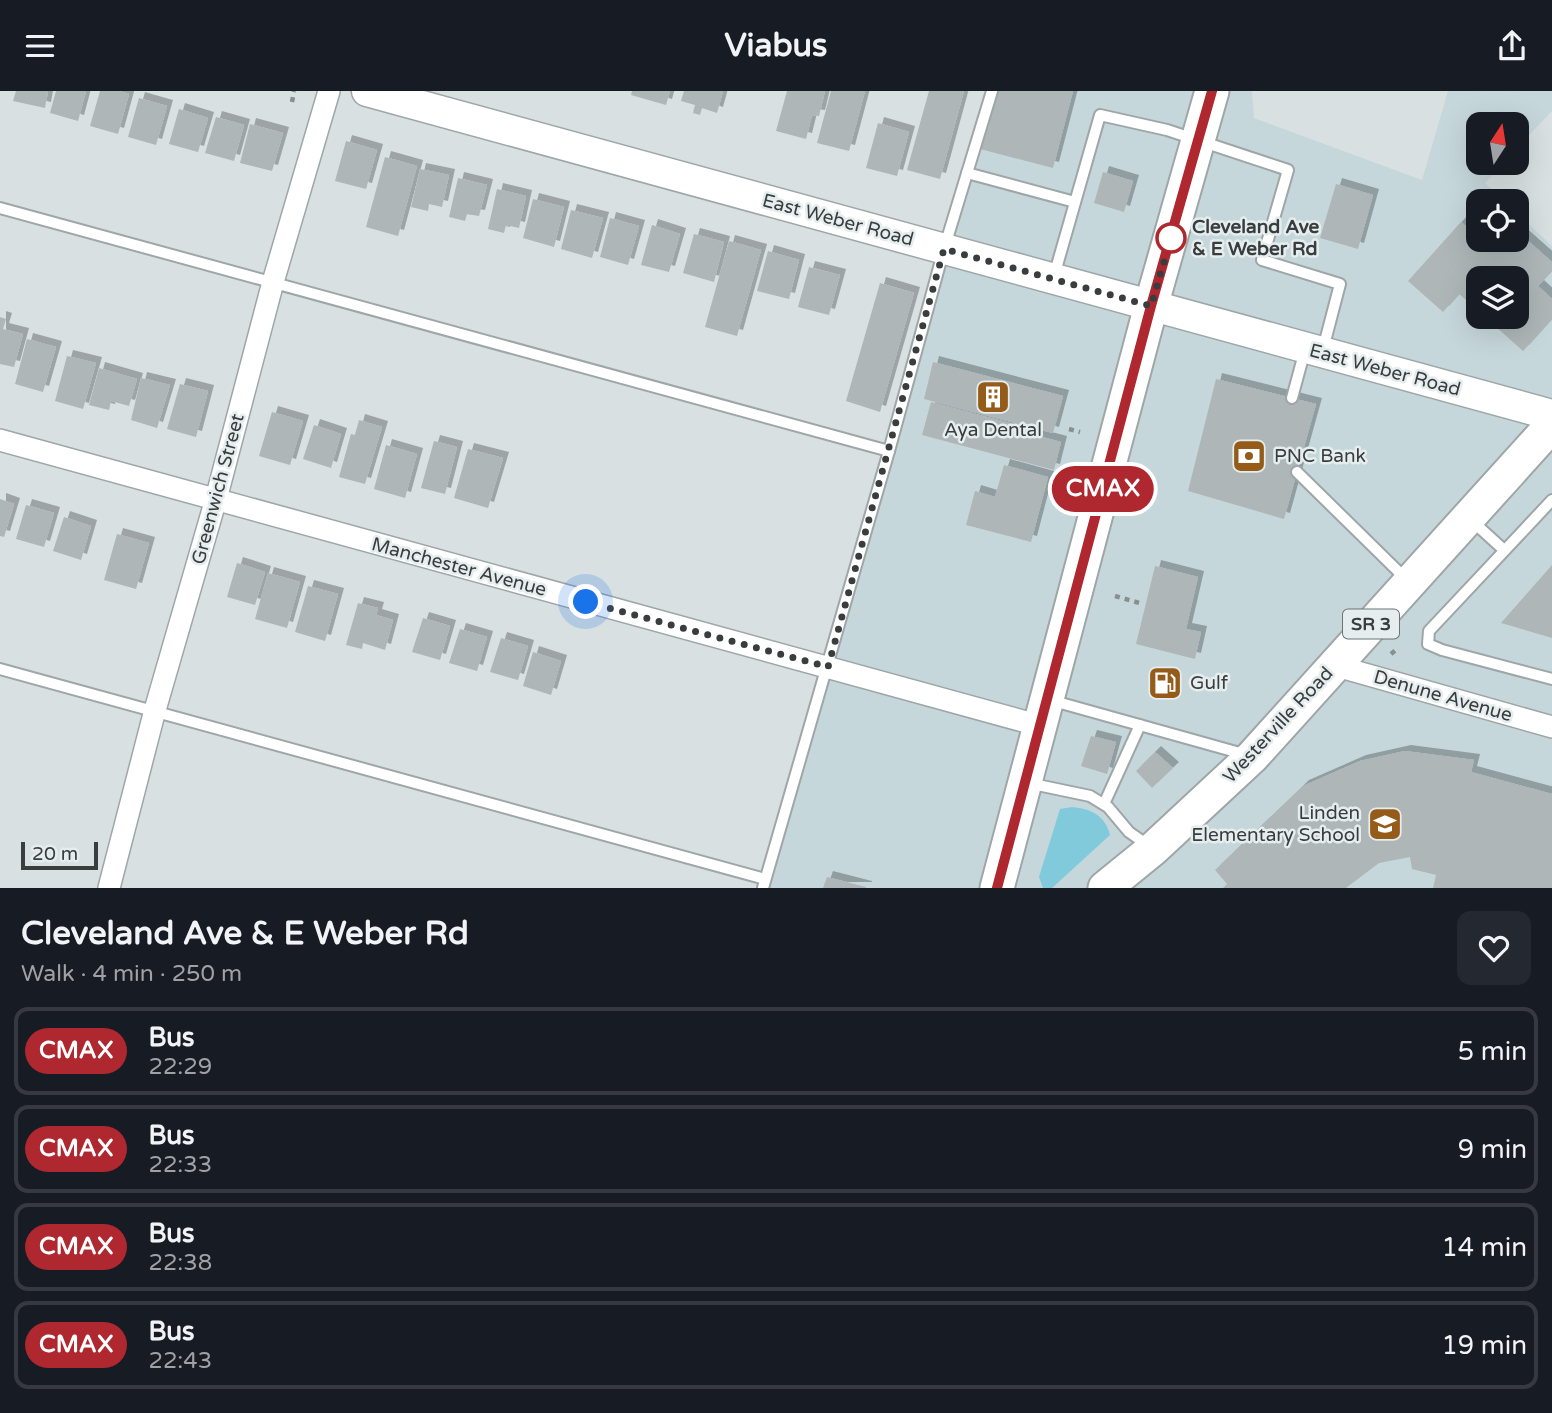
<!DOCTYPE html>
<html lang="en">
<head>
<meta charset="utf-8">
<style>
  body { margin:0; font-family:"Varela Round",sans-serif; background:#242831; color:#f1f3f6; height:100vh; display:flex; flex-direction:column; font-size:26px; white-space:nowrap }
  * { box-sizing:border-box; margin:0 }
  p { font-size:23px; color:#9ea1a6 }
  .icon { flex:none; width:38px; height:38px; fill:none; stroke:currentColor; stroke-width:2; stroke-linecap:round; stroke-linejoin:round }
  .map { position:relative; height:797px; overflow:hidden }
  .panel { display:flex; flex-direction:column; background:#171b24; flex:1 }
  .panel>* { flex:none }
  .badge { padding:0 14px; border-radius:23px; font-size:24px; line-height:46px }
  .needle { width:46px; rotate:12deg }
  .controls { position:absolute; left:1466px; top:21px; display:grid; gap:14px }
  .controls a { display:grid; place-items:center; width:63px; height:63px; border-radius:14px; background:#171b24; box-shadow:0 7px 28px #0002; font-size:35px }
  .scale { position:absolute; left:21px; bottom:18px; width:77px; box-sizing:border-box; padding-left:7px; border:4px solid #3a3d3e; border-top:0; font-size:19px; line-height:24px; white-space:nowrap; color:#3a3d3e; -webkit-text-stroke:5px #e5edef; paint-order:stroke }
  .you { position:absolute; width:35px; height:35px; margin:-18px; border:5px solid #fff; border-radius:50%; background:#1a73e8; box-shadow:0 0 0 10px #1a73e833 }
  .map>.badge { position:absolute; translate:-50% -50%; box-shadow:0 0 0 4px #fff }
  .round { display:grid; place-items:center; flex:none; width:74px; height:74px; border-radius:14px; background:#242831 }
  .overview { display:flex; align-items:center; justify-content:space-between; height:119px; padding:0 21px }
  h1 { font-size:33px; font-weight:700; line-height:52px }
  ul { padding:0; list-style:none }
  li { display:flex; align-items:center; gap:21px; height:88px; margin:0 14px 10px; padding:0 7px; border:4px solid #363941; border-radius:14px }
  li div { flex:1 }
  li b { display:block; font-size:26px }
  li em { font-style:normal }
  li .badge { min-width:77px; font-weight:700; text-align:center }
  header { display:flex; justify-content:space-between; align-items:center; height:91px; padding:0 21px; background:#171b24; font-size:32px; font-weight:700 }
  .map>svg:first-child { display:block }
</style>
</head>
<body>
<header><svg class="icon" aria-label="menu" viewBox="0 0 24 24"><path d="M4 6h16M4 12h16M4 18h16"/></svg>Viabus<svg class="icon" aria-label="share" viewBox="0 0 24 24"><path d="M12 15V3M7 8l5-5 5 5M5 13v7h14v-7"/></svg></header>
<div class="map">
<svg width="1552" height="797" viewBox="0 0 1552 797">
  <defs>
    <filter id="shadow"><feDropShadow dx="6" dy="-6" stdDeviation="0" flood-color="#0004"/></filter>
  </defs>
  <rect width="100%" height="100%" fill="#d8e0e2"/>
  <path fill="#c6d7db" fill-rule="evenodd" d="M985,0H1252L1254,27L1422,89L1448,0H1552V20L1517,57V33H1479V72H1504L1485,92L1505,110H1479V149H1517V122L1552,155V797H764ZM1479,187H1517V226H1479Z"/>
  <path fill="#80cadb" d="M1072,716C1091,718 1105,724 1110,744L1052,797H1043L1039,786L1060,718Z"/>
  <g fill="#aeb6b8" filter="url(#shadow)">
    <path d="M16,0H48L45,17L13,10Z"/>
    <path d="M56,0H86L78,30L50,22Z"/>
    <path d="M100,0H119L129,3L118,43L90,35Z"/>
    <path d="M632,0H670L666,14L631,4Z"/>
    <path d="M684,0H723L717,22L702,17L700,24L693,22L695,14L681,10Z"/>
    <path d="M787,0H825L819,25L812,24L806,48L776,40Z"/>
    <path d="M831,0H865L849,60L817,52Z"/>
    <path d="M929,0H964L940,88L907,79Z"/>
    <path d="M992,0H1073L1053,77L980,58Z"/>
    <path d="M139,7L167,15L156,54L128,46Z"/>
    <path d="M179,18L208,27L198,61L169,53Z"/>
    <path d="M216,26L244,34L234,70L205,62Z"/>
    <path d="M878,32L909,41L897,85L866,77Z"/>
    <path d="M250,33L283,42L272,80L240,72Z"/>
    <path d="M346,50L377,59L366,98L335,90Z"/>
    <path d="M385,66L417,75L398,145L366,136Z"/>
    <path d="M420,78L449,84L442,116L429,113L428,120L411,116Z"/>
    <path d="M1103,81L1133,90L1124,121L1094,112Z"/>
    <path d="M458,87L487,94L479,125L467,123L465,130L449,126Z"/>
    <path d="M1336,93L1373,104L1358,158L1320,147Z"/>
    <path d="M497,98L526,105L519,137L506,134L504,142L488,138Z"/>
    <path d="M533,108L564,116L554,156L523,147Z"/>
    <path d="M571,119L603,127L592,167L561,158Z"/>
    <path d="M610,127L639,135L628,174L600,166Z"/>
    <path d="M1461,131L1496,162L1508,149H1517V140L1552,171V180L1538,195L1552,208V228L1523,260L1485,226H1517V187H1479V220L1459,203L1443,221L1408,190Z"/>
    <path d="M652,134L680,143L669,181L641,174Z"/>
    <path d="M694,143L724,151L714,191L683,182Z"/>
    <path d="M729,150L761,159L737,245L705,236Z"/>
    <path d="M768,160L799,169L789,208L757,200Z"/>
    <path d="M809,176L840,184L829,224L798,216Z"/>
    <path d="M880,192L914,202L880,321L846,310Z"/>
    <path d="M0,226L6,228L3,238L23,243L14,276L0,273Z"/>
    <path d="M27,248L56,256L43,301L15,293Z"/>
    <path d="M67,265L96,272L83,318L55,310Z"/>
    <path d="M933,271L1063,305L1053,342L924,308Z"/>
    <path d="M99,277L137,288L129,315L111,310L109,319L89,314Z"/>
    <path d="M141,287L170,294L157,337L131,329Z"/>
    <path d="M1216,288L1316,313L1284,428L1188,400Z"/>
    <path d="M180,293L208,300L196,346L167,338Z"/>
    <path d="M931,311L1025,336L1023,341L1061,351L1054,379L922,344Z"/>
    <path d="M272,321L303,330L290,374L259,365Z"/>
    <path d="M359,329L382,336L365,393L339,386L351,343L355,344Z"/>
    <path d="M314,334L341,343L331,377L303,368Z"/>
    <path d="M434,350L457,356L445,403L421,397Z"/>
    <path d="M386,354L417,363L405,407L374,398Z"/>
    <path d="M468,358L503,367L488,417L454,407Z"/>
    <path d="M1004,374L1048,386L1031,451L966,434L975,400L995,406Z"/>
    <path d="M0,408L14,413L4,446L0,445Z"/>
    <path d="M26,414L54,422L44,456L16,448Z"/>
    <path d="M64,426L91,435L81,469L53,460Z"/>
    <path d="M117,443L149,452L136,498L104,489Z"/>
    <path d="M237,472L265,481L255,514L227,506Z"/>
    <path d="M1552,474V547L1501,532Z"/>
    <path d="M1155,475L1198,486L1186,538L1201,541L1195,568L1136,553Z"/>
    <path d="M268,482L300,491L287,537L255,528Z"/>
    <path d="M308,495L338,503L325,550L295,541Z"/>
    <path d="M358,512L378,517L376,524L393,529L385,559L363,552L362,558L346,554Z"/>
    <path d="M423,527L450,535L440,569L412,561Z"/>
    <path d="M460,538L487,546L477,580L449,572Z"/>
    <path d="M501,547L528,555L518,589L490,581Z"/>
    <path d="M533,561L561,570L551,604L523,595Z"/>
    <path d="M1091,645L1116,651L1107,683L1081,675Z"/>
    <path d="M1405,660L1474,669L1471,681L1552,703V797H1433L1436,784L1412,778L1410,766L1379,772L1346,797H1223L1227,793L1215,779L1303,695L1360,670Z"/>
    <path d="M1155,661L1173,677L1152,697L1136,680Z"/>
    <path d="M827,786L866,796V797H823Z"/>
  </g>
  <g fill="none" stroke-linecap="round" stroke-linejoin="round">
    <g stroke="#9ea6a8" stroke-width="14">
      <g id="lane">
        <path d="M967,82L1075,111"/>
        <path d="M0,117L889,360"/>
        <path d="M1054,185L1100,24L1167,39L1288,79L1262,169L1340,193L1323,258"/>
        <path d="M1292,307L1305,259"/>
        <path d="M1297,381L1407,489"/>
        <path d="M1552,409L1429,540L1428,553L1442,559L1552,588"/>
        <path d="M1470,428L1504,459"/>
        <path d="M0,578L765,788"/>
        <path d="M1050,609L1247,664"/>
        <path d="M1028,692L1090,705L1108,716L1129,741L1149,755"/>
        <path d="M1104,713L1140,634"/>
        <path d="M763,797L889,360L944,158L992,0"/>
      </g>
    </g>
    <g stroke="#9ea6a8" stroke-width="24">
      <g id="street">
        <path d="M0,349L1041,635"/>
        <path d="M1333,574L1552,636"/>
        <path d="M109,797L155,619L216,408L273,191L329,0"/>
      </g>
    </g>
    <g stroke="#9ea6a8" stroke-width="33">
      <path id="secondary" d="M367,0L1552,324"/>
    </g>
    <g stroke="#9ea6a8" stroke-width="37">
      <g id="primary">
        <path d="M997,797L1151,215L1212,0"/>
        <path d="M1105,797L1153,758L1252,666L1552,334"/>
      </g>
    </g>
    <g stroke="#898f90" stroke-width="4.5" stroke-dasharray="5 5" stroke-linecap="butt">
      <path d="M292,11L294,0"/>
      <path d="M1069,338L1080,341"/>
      <path d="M1115,505L1143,513"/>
      <path d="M1391,563L1397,558"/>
    </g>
    <use href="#lane" stroke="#fff" stroke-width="10"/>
    <use href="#street" stroke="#fff" stroke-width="21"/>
    <use href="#secondary" stroke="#fff" stroke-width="30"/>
    <use href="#primary" stroke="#fff" stroke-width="33"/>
  </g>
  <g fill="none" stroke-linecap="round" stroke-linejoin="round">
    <g stroke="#fff" stroke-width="16">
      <path id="line" d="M997,797L1151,215L1212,0"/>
    </g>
    <use href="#line" stroke="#af272f" stroke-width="10"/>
    <path stroke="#3a3d3e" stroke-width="7" stroke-dasharray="0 12.6" d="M586,511L828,576L944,158L1151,215L1171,147"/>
  </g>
  <defs>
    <g id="building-square" transform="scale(1.75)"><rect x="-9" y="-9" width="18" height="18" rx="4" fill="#955b19" stroke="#e5edef"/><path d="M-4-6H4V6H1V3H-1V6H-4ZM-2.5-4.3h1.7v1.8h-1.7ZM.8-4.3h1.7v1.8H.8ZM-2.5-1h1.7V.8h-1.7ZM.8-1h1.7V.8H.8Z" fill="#fff"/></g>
    <g id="bank-square" transform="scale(1.75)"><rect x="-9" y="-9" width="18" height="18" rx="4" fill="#955b19" stroke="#e5edef"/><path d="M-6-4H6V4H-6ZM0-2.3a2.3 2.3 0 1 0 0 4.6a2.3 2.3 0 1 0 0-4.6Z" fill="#fff"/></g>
    <g id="fuel-square" transform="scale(1.75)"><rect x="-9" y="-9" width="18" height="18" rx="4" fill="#955b19" stroke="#e5edef"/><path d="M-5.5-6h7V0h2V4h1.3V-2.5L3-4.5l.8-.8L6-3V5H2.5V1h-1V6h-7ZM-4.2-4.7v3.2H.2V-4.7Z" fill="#fff"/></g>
    <g id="school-square" transform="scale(1.75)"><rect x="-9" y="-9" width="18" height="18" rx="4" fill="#955b19" stroke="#e5edef"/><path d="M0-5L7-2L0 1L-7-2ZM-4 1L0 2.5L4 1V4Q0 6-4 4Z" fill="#fff"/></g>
  </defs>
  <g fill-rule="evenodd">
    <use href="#building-square" x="993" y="306"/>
    <use href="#bank-square" x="1249" y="365"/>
    <use href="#fuel-square" x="1165" y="592"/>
    <use href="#school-square" x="1385" y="733"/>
  </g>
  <circle fill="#fff" stroke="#af272f" stroke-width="3.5" cx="1171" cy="147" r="14"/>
  <g text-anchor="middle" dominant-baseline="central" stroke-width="5" stroke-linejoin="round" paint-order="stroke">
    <rect fill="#e5edef" stroke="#6d7273" stroke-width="2" x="1343" y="518.5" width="56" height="29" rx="5"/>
    <g font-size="18" font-weight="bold" fill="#3a3d3e">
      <text x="1371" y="533">SR 3</text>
    </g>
    <g font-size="19" fill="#3a3d3e" stroke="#e5edef">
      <text transform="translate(838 129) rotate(15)">East Weber Road</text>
      <text transform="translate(1385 279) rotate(15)">East Weber Road</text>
      <text transform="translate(218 398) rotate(-75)">Greenwich Street</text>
      <text transform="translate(459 476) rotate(15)">Manchester Avenue</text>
      <text transform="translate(1443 605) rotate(16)">Denune Avenue</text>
      <text transform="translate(1278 634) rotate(-47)">Westerville Road</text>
    </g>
    <g font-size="19" font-weight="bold" fill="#3a3d3e" stroke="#e5edef" text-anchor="start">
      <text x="1192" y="136">Cleveland Ave<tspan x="1192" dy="22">&amp; E Weber Rd</tspan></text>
    </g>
    <g font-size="19" fill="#3a3d3e" stroke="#e5edef" text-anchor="start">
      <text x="993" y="339" text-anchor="middle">Aya Dental</text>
      <text x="1274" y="365">PNC Bank</text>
      <text x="1190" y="592">Gulf</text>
      <text x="1360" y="722" text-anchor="end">Linden<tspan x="1360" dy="22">Elementary School</tspan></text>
    </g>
  </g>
</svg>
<div class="controls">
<a><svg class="needle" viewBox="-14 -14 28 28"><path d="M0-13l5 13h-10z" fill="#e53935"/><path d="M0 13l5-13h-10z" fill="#9ea1a6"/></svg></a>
<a><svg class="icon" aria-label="locate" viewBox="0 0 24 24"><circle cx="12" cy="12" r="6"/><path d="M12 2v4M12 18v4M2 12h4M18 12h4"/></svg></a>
<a><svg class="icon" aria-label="layers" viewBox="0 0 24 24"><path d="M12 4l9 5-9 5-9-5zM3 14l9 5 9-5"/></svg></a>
</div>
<div class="scale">20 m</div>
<div class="you" style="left:586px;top:511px"></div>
<b class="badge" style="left:1103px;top:398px;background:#af272f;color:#fff">CMAX</b>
</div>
<section class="panel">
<div class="overview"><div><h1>Cleveland Ave &amp; E Weber Rd</h1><p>Walk · 4 min · 250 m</p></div><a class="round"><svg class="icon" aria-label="heart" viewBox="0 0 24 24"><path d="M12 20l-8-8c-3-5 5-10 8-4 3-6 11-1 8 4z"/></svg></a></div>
<ul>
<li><span class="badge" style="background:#af272f;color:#fff">CMAX</span><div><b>Bus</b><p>22:29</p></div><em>5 min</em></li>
<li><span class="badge" style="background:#af272f;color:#fff">CMAX</span><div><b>Bus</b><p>22:33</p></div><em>9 min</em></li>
<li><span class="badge" style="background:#af272f;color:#fff">CMAX</span><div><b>Bus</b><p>22:38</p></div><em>14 min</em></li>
<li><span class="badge" style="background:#af272f;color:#fff">CMAX</span><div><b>Bus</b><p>22:43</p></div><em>19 min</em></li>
</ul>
</section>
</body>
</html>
